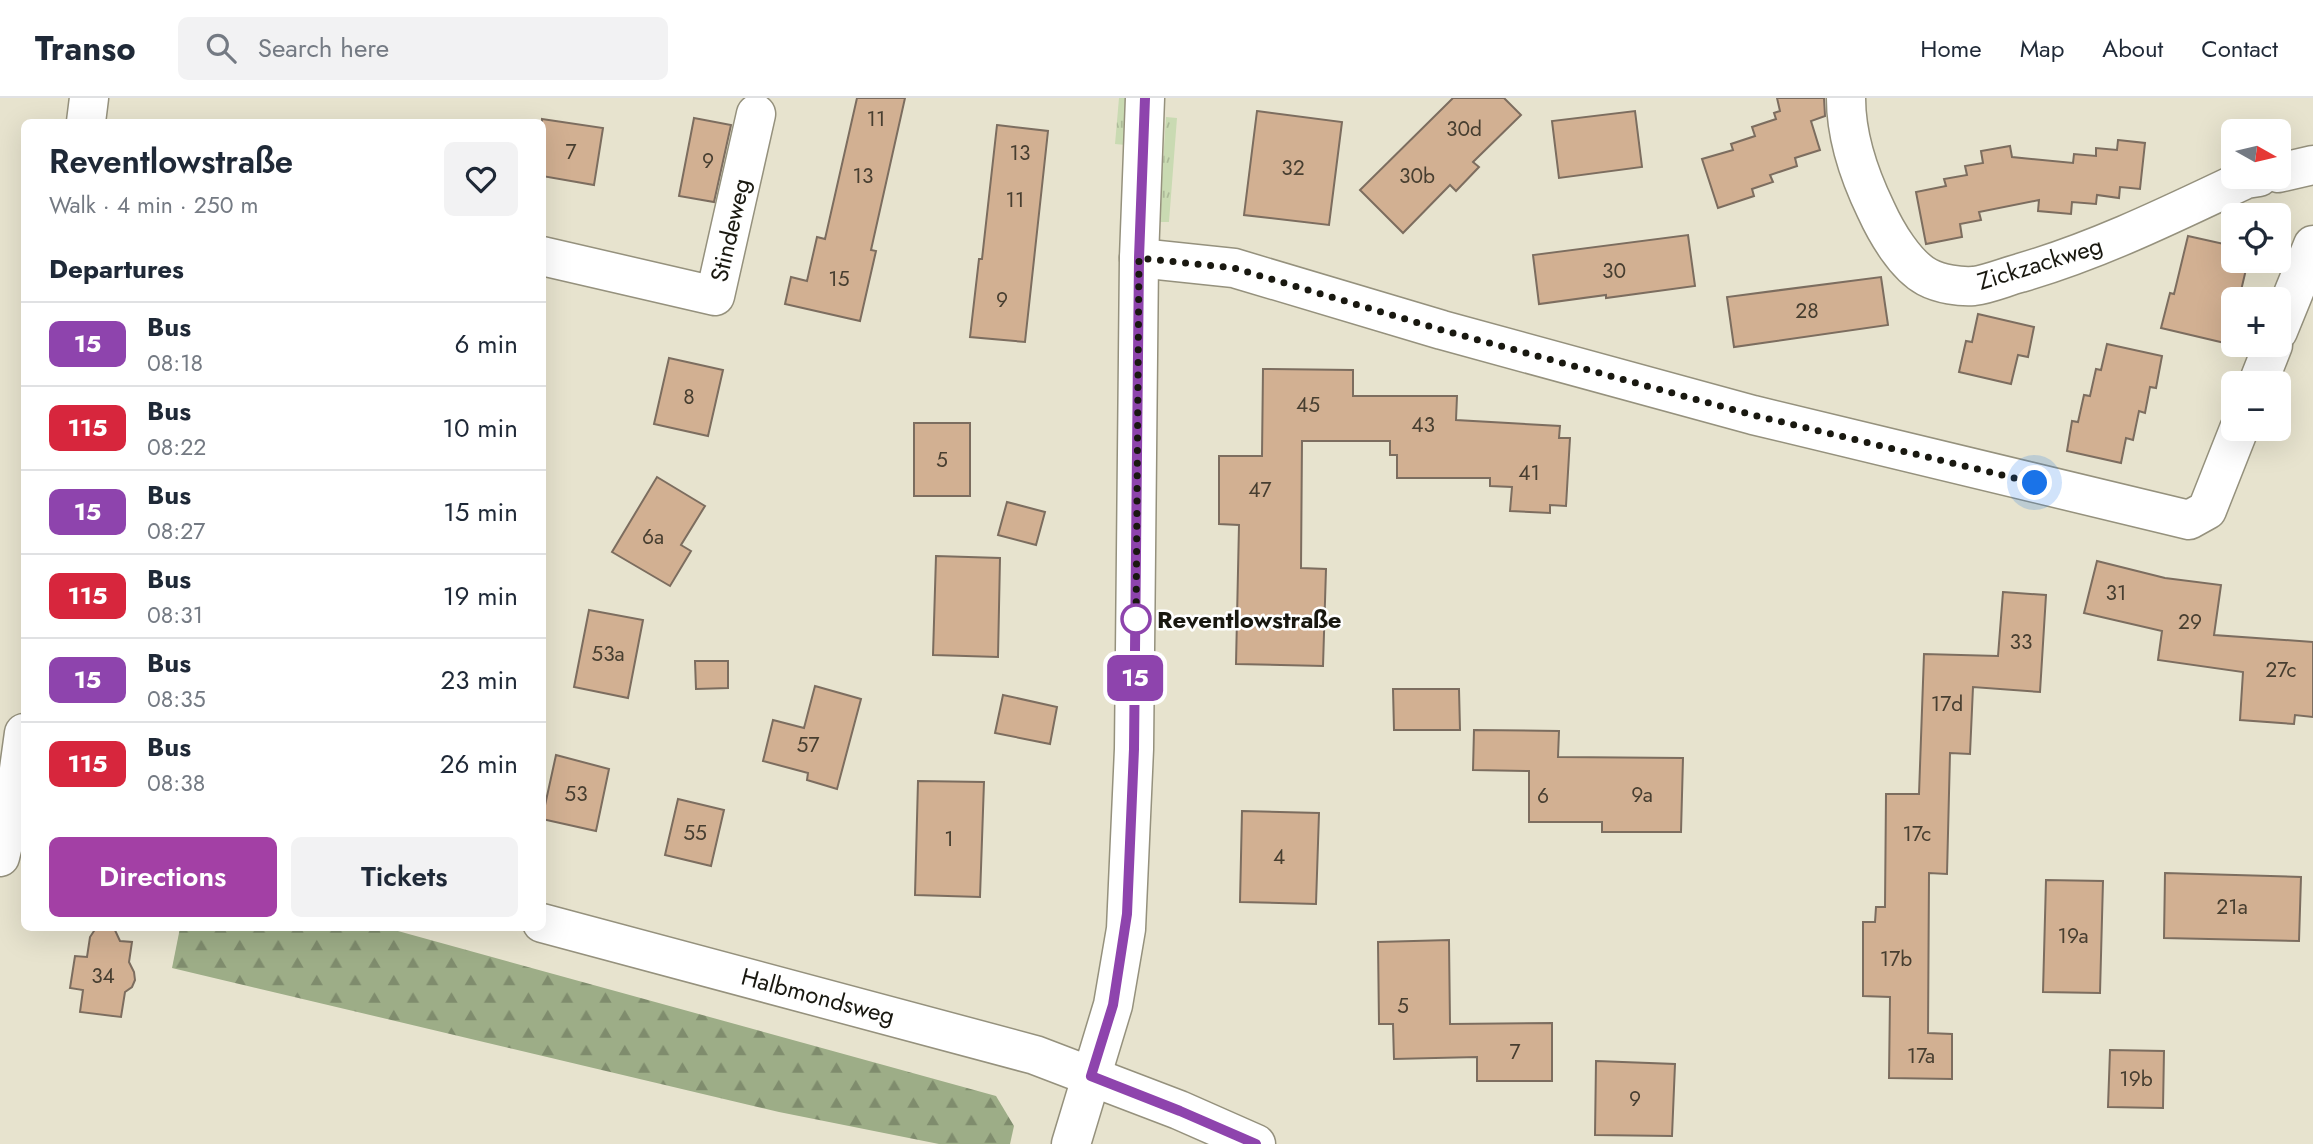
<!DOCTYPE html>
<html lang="en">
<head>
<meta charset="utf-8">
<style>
  body { margin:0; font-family:Jost,sans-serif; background:#f2f2f3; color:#1f2937; height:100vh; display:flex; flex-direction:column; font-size:26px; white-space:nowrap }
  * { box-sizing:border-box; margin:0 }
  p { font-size:23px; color:#747a83 }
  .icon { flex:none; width:38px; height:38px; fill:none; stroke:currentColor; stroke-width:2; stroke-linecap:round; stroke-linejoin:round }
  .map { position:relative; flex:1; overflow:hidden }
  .sheet { position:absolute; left:21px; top:21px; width:525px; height:812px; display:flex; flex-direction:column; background:#fff; border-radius:10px; box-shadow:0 7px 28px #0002 }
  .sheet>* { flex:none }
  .badge { padding:0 14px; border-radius:10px; font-size:24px; line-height:46px }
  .needle { width:46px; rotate:98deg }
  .fabs { position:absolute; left:2221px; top:21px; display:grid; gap:14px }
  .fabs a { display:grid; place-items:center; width:70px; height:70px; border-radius:10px; background:#fff; box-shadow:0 7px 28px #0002; font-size:35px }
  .you { position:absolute; width:35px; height:35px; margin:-18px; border:5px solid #fff; border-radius:50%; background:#1a73e8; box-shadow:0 0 0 10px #1a73e833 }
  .map>.badge { position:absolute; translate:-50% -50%; box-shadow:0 0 0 4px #fff }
  h2 { padding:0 28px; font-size:26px; line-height:63px }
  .round { display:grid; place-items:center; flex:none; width:74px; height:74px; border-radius:10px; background:#f2f2f3 }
  .head { display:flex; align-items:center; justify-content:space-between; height:119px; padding:0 28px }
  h1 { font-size:33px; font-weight:600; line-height:52px }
  .primary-button { display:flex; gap:14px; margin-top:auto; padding:14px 28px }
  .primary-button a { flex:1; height:80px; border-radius:10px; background:#a340a5; color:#fff; font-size:28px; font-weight:600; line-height:80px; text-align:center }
  .primary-button a+a { background:#f2f2f3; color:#1f2937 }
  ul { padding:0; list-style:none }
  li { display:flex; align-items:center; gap:21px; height:84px; padding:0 28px; border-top:2px solid #e0e1e3 }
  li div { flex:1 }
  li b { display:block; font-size:26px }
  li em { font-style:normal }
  li .badge { min-width:77px; font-weight:700; text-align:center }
  header { display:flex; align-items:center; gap:42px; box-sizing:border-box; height:98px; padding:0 35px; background:#fff; border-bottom:2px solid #e0e1e3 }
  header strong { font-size:33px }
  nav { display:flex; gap:38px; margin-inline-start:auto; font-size:24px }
  .search { width:490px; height:63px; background:#f2f2f3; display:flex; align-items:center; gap:18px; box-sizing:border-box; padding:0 24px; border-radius:10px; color:#747a83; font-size:26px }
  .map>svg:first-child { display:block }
</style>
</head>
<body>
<header>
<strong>Transo</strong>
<div class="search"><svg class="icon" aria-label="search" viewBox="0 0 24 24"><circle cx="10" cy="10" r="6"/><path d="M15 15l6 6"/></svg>Search here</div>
<nav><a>Home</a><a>Map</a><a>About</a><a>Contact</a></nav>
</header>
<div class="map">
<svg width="2313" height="1046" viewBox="0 0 2313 1046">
  <defs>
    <pattern id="grass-tufts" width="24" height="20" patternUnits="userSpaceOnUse" patternTransform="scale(1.75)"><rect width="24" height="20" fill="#c9dab2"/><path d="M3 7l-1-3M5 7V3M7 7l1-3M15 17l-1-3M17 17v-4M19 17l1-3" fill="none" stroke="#acba98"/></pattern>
    <pattern id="forest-firs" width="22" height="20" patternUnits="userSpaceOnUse" patternTransform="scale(1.75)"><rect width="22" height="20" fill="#9dad87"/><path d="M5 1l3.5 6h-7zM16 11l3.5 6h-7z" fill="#7f8c6d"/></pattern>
  </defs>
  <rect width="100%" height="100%" fill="#e7e3ce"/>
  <g fill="url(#grass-tufts)">
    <path d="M1119,0H1130L1126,47L1115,46Z"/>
    <path d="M1166,19L1177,20L1169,124H1159Z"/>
  </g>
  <path fill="url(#forest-firs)" d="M180,830H387L996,998L1014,1028L1010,1046H939L779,1014L172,870Z"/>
  <g fill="#d2b092" stroke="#7c6d5f" stroke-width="2">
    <path d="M857,0H905L871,152L876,153L860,223L785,206L791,179L807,183L817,139L825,141Z"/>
    <path d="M1453,0H1504L1521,17L1473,64L1479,69L1456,93L1450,87L1403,135L1360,92Z"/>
    <path d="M1777,0H1824L1825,18L1811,23L1820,52L1795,60L1797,68L1770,77L1773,84L1752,91L1754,98L1718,110L1702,61L1733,52L1731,46L1755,38L1752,29L1776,21L1774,15L1780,13Z"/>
    <path d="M1257,13L1342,24L1329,127L1244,117Z"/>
    <path d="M1635,13L1642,69L1559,80L1552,23Z"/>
    <path d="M694,20L731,27L714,104L679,98Z"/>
    <path d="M542,21L603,30L594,87L542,78Z"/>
    <path d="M997,27L1048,33L1025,244L970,239L979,161H982Z"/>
    <path d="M2118,42L2145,45L2140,91L2120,89L2119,100L2097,97L2096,106L2072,104L2071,116L2038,113L2039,102L1979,114L1981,122L1960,126L1962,139L1926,146L1916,94L1946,88L1944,81L1967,77L1965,68L1983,65L1981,53L2010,48L2012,59L2073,65L2074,56L2096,58V50L2117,52Z"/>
    <path d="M1688,137L1695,188L1606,200V197L1539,206L1533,157Z"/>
    <path d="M2188,138L2233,148V163H2248L2239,201H2233V229L2229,246L2161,230L2170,195L2174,196Z"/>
    <path d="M1881,179L1888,227L1734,249L1727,199Z"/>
    <path d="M1978,216L2034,229L2028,259L2018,257L2011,286L1959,274L1966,243L1972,244Z"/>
    <path d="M2107,246L2162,258L2156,290L2150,289L2145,315L2139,313L2133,342L2126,340L2121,365L2067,353L2072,323L2078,324L2084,297L2090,298L2096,271L2101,272Z"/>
    <path d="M669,260L723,272L708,338L654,326Z"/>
    <path d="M1263,271L1353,272V298H1457L1456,322L1560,328L1559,340H1570L1566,408L1550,407V415L1510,413L1512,389L1490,388V380H1397V357H1390V343H1302L1301,470L1326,471L1323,568L1236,566L1239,427L1219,426V358H1262Z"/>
    <rect x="914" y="325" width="56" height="73"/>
    <path d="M657,379L705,408L681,447L691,453L670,488L612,454Z"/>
    <path d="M1007,404L1045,414L1036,447L998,437Z"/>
    <path d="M936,458L1000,460L998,559L933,557Z"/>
    <path d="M2097,463L2165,480L2221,487L2214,537L2313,544V619L2295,617L2294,626L2240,622L2243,574L2158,562L2162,533L2084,515Z"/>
    <path d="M2003,494L2046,497L2040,594L1973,589L1970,656L1950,655L1947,776L1929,775L1928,935L1952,936V981L1889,980L1890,899L1863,898V824H1875L1876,809H1885L1886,696H1919L1924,556L1998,558Z"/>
    <path d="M589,512L643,522L628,600L574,589Z"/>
    <path d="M695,563H728V590L696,591Z"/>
    <path d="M815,588L861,601L837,691L807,682L808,675L763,663L773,622L804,630Z"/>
    <path d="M1393,591H1459L1460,632H1394Z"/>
    <path d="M1003,597L1057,609L1050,646L995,635Z"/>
    <path d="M1474,632L1559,633L1558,659L1683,660L1681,734H1602V724H1529V673L1473,672Z"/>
    <path d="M556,657L609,671L596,733L542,721Z"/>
    <path d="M918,683L984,684L980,799L915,797Z"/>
    <path d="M678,701L724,712L711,768L665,757Z"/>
    <path d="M1242,713L1319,715L1316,806L1240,804Z"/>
    <path d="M2165,775L2301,779L2299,843L2164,840Z"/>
    <path d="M2046,782L2103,783L2100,895L2043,894Z"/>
    <path d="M96,830H114L120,843L132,844L129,864L134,874L135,882L132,889L125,894L121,919L80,914L83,892L70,890L75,858L87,859L90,839Z"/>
    <path d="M1449,842L1450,926L1552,925V983H1477V959L1394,961L1393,926H1379L1378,844Z"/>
    <path d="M2110,952L2164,953L2163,1010L2108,1009Z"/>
    <path d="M1596,963L1675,966L1672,1038L1595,1037Z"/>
  </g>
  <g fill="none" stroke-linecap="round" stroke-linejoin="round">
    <g stroke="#95917d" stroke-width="41">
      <g id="minor">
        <path d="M1846,0C1846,38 1860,79 1876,112C1886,134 1905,167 1927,179C1940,186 1960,189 1974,188C1989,186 2005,179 2020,175C2099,152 2172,116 2246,81L2259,79"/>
        <path d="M86,24L89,0"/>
        <path d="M2278,75L2313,67"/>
        <path d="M542,158L715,198L756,16"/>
        <path d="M1139,160L1234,170L1442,232L1753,317L2189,422L2207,412L2239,331"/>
        <path d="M2278,233L2313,147"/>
        <path d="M2258,285L2273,247"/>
        <path d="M0,759L16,693L24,635"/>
        <path d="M542,825L1035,957L1179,1012L1256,1046"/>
        <path d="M1071,1046L1113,907L1126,831L1134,651L1139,160L1145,0"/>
      </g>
    </g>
    <use href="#minor" stroke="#fff" stroke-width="38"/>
  </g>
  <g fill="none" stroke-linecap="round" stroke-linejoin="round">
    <g stroke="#fff" stroke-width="16">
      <path id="line" d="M1145,0L1139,160L1134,651L1127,816L1113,907L1091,978L1180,1013L1256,1046"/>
    </g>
    <use href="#line" stroke="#8e44ad" stroke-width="10"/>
    <path stroke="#191810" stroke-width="7" stroke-dasharray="0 12.6" d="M1136,521V525L1139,160L1234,170L1442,232L1753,317L2035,385"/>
  </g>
  <circle fill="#fff" stroke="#8e44ad" stroke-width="3.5" cx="1136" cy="521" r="14"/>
  <g text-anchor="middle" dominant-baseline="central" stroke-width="5" stroke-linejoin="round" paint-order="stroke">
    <g font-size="21" fill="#473e30">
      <text x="876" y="21">11</text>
      <text x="1464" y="31">30d</text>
      <text x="571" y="54">7</text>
      <text x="1020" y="55">13</text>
      <text x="708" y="63">9</text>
      <text x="1293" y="70">32</text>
      <text x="863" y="78">13</text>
      <text x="1417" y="78">30b</text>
      <text x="1015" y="102">11</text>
      <text x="1614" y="173">30</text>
      <text x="839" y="181">15</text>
      <text x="1002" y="202">9</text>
      <text x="1807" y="213">28</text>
      <text x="689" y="299">8</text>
      <text x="1308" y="307">45</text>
      <text x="1423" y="327">43</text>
      <text x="942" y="362">5</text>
      <text x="1529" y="375">41</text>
      <text x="1260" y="392">47</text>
      <text x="653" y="439">6a</text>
      <text x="2116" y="495">31</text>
      <text x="2190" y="524">29</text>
      <text x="2021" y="544">33</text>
      <text x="608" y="556">53a</text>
      <text x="2281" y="572">27c</text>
      <text x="1947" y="606">17d</text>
      <text x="808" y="647">57</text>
      <text x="576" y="696">53</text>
      <text x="1642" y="697">9a</text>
      <text x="1543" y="698">6</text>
      <text x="695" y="735">55</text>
      <text x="1917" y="736">17c</text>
      <text x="949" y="741">1</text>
      <text x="1279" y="759">4</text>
      <text x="2232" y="809">21a</text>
      <text x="2073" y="838">19a</text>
      <text x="1896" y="861">17b</text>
      <text x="103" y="878">34</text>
      <text x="1403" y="908">5</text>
      <text x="1515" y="954">7</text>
      <text x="1921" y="958">17a</text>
      <text x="2136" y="981">19b</text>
      <text x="1635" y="1001">9</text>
    </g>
    <g font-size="24" fill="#191810" stroke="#fff">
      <text transform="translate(730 132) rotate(-77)">Stindeweg</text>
      <text transform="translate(2040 165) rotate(-17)">Zickzackweg</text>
      <text transform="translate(818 898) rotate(15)">Halbmondsweg</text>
    </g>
    <g font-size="24" font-weight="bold" fill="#191810" stroke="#fff" text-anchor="start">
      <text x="1157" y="521">Reventlowstraße</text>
    </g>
  </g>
</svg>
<div class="fabs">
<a><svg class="needle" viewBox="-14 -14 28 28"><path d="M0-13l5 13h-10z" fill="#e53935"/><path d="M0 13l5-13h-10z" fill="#747a83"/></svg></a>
<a><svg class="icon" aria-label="locate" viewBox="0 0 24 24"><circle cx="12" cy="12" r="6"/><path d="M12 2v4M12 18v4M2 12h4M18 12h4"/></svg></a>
<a>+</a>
<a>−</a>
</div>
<div class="you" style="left:2035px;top:385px"></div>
<b class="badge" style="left:1135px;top:580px;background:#8e44ad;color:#fff">15</b>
<section class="sheet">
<div class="head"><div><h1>Reventlowstraße</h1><p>Walk · 4 min · 250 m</p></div><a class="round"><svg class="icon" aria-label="heart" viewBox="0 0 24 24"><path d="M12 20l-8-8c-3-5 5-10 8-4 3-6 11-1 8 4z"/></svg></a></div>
<h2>Departures</h2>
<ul>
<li><span class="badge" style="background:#8e44ad;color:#fff">15</span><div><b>Bus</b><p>08:18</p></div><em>6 min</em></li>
<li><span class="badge" style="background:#d7263d;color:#fff">115</span><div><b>Bus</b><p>08:22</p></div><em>10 min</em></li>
<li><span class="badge" style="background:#8e44ad;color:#fff">15</span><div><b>Bus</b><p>08:27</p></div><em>15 min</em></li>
<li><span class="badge" style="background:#d7263d;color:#fff">115</span><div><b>Bus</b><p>08:31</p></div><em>19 min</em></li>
<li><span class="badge" style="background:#8e44ad;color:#fff">15</span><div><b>Bus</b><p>08:35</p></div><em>23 min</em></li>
<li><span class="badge" style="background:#d7263d;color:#fff">115</span><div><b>Bus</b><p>08:38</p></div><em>26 min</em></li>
</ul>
<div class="primary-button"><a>Directions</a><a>Tickets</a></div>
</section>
</div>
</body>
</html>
